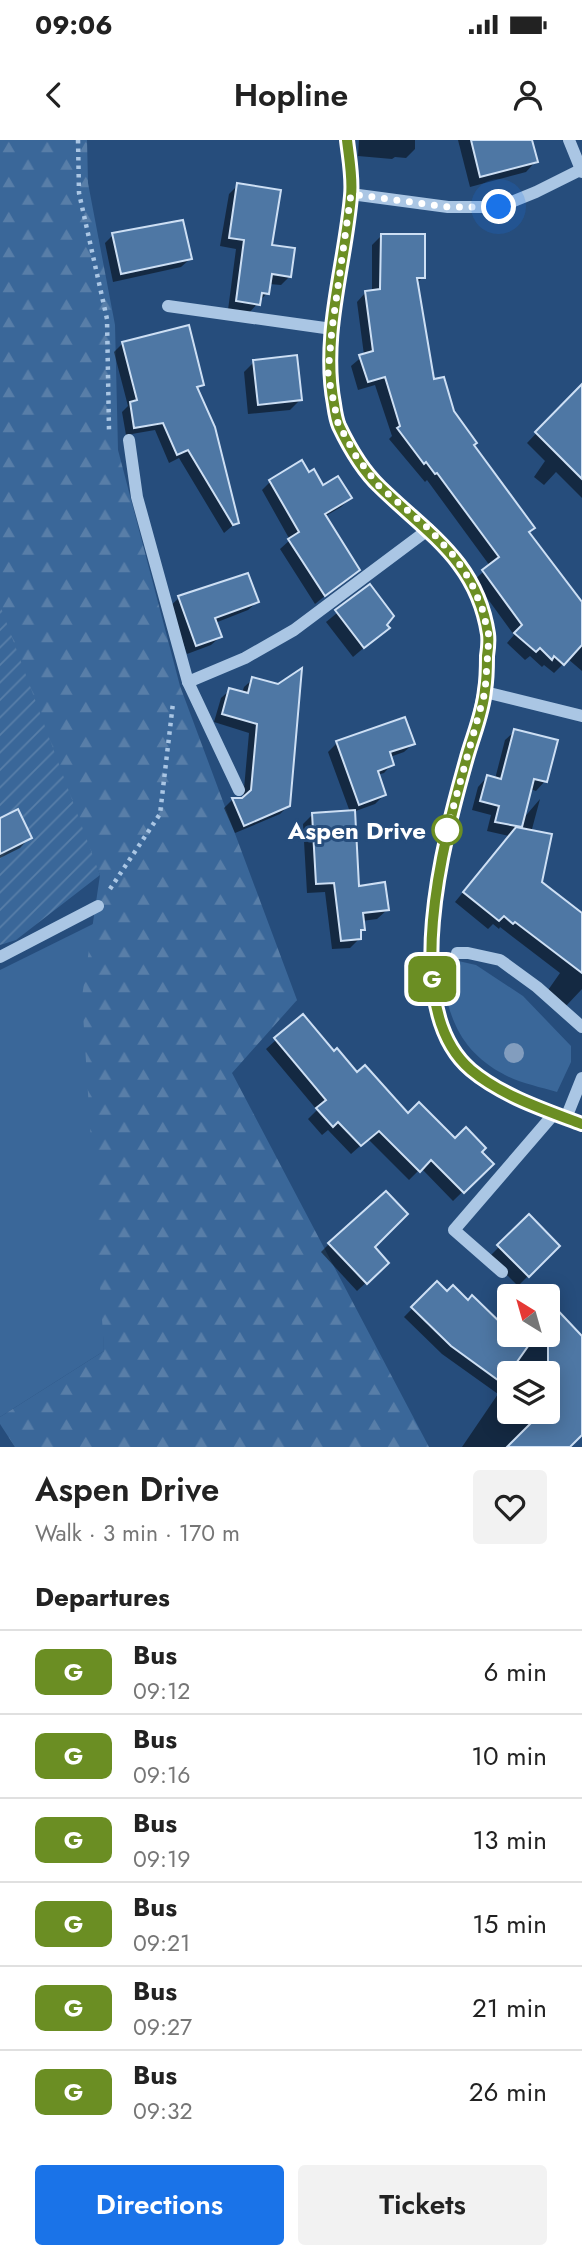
<!DOCTYPE html>
<html lang="en">
<head>
<meta charset="utf-8">
<style>
  body { margin:0; font-family:Jost,sans-serif; background:#f2f2f2; color:#222; height:100vh; display:flex; flex-direction:column; font-size:26px; white-space:nowrap }
  * { box-sizing:border-box; margin:0 }
  p { font-size:23px; color:#767676 }
  .icon { flex:none; width:38px; height:38px; fill:none; stroke:currentColor; stroke-width:2; stroke-linecap:round; stroke-linejoin:round }
  .map { position:relative; height:1307px; overflow:hidden }
  .sheet { display:flex; flex-direction:column; background:#fff; flex:1 }
  .sheet>* { flex:none }
  .badge { padding:0 14px; border-radius:10px; font-size:24px; line-height:46px }
  .needle { width:46px; rotate:323deg }
  .buttons { position:absolute; left:497px; top:1144px; display:grid; gap:14px }
  .buttons a { display:grid; place-items:center; width:63px; height:63px; border-radius:7px; background:#fff; box-shadow:0 4px 18px #0003; font-size:35px }
  .you { position:absolute; width:35px; height:35px; margin:-18px; border:5px solid #fff; border-radius:50%; background:#1a73e8; box-shadow:0 0 0 10px #1a73e833 }
  .map>.badge { position:absolute; translate:-50% -50%; box-shadow:0 0 0 4px #fff }
  h2 { padding:0 35px; font-size:26px; line-height:63px }
  .round { display:grid; place-items:center; flex:none; width:74px; height:74px; border-radius:7px; background:#f2f2f2 }
  .head { display:flex; align-items:center; justify-content:space-between; height:119px; padding:0 35px }
  h1 { font-size:33px; font-weight:600; line-height:52px }
  .action { display:flex; gap:14px; margin-top:auto; padding:14px 35px }
  .action a { flex:1; height:80px; border-radius:7px; background:#1a73e8; color:#fff; font-size:28px; font-weight:600; line-height:80px; text-align:center }
  .action a+a { background:#f2f2f2; color:#222 }
  ul { padding:0; list-style:none }
  li { display:flex; align-items:center; gap:21px; height:84px; padding:0 35px; border-top:2px solid #e0e0e0 }
  li div { flex:1 }
  li b { display:block; font-size:26px }
  li em { font-style:normal }
  li .badge { min-width:77px; font-weight:700; text-align:center }
  .status { display:flex; justify-content:space-between; align-items:center; height:49px; padding:0 35px; background:#fff; direction:ltr }
  .status svg { height:19px; fill:currentColor }
  header { display:flex; justify-content:space-between; align-items:center; height:91px; padding:0 35px; background:#fff; font-size:32px; font-weight:600 }
  .map>svg:first-child { display:block }
</style>
</head>
<body>
<div class="status"><b>09:06</b><svg viewBox="0 0 49 12"><path d="M0 12V9h3v3zM5 12V6h3v6zM10 12V3h3v9zM15 12V0h3v12zM26 1h20v11H26zM47 4h2v5h-2z"/></svg></div>
<header><svg class="icon" aria-label="back" viewBox="0 0 24 24"><path d="M15 5l-7 7 7 7"/></svg>Hopline<svg class="icon" aria-label="person" viewBox="0 0 24 24"><circle cx="12" cy="8" r="4"/><path d="M4 21q1-7 8-7t8 7"/></svg></header>
<div class="map">
<svg width="582" height="1307" viewBox="0 0 582 1307">
  <defs>
    <pattern id="forest-firs" width="22" height="20" patternUnits="userSpaceOnUse" patternTransform="scale(1.75)"><rect width="22" height="20" fill="#3a6799"/><path d="M5 1l3.5 6h-7zM16 11l3.5 6h-7z" fill="#587ea8"/></pattern>
    <pattern id="garden-furrows" width="10" height="10" patternUnits="userSpaceOnUse" patternTransform="scale(1.75)"><rect width="10" height="10" fill="#3a6799"/><path d="M-1 1l2-2M0 10L10 0M9 11l2-2" fill="none" stroke="#587ea8"/></pattern>
  </defs>
  <rect width="100%" height="100%" fill="#264d7c"/>
  <g fill="#3a6799">
    <path d="M93,784L104,1211L0,1277V830Z"/>
    <path d="M454,820L476,825L523,856L571,906V922L557,952C540,947 520,943 505,935C457,910 446,872 441,822Z"/>
  </g>
  <path fill="url(#forest-firs)" d="M0,0H87L88,43L115,185L118,310L180,546L297,860L232,933L429,1307H15L0,1284V1277L104,1211L82,857L100,735L0,500Z"/>
  <path fill="url(#garden-furrows)" d="M0,465L100,735L16,800L0,805V714L32,697L18,670L0,678Z"/>
  <g fill="#0007" fill-rule="evenodd">
    <path d="M359,0H415V9L406,18L395,17L392,19L358,16Z"/>
    <path d="M458,0H530L536,21L526,32L470,47Z"/>
    <path d="M238,45L270,107L290,136L281,145L269,144L267,153L249,173L228,170L236,109L220,106L229,54Z"/>
    <path d="M113,95L190,119L181,127L113,142L105,103Z"/>
    <path d="M381,96L423,137L416,144L433,242L582,477V531L568,519L554,533L544,525L542,527L530,516L525,520L507,503L514,495L474,440L490,426L427,340L425,342L389,299L392,296L375,245L358,250L351,226L364,215L357,162L366,152H372V105Z"/>
    <path d="M188,187L202,244L197,250L237,382L224,393L179,318L169,323L155,290L126,295L122,272L128,266L114,212L122,204Z"/>
    <path d="M254,222L300,260L290,270L248,274L244,232Z"/>
    <path d="M571,257L582,268V358L556,332L544,345L534,337L545,321L527,303Z"/>
    <path d="M271,341L322,347L350,358L341,367L324,377L358,429L315,464L280,409L290,400L262,350Z"/>
    <path d="M369,447L387,488L353,517L326,482Z"/>
    <path d="M179,458L257,462L248,470L215,483L220,497L211,505L187,514L170,466Z"/>
    <path d="M253,539L289,665L280,674L235,693L224,668L233,659L243,660L249,593L214,582L221,558L230,550L242,553L244,547Z"/>
    <path d="M515,591L545,641L536,651L530,649L522,680L540,659L512,764L582,775V849L566,866L546,853L560,833L500,787L499,789L493,784L488,789L455,762L509,696L487,691L491,675L472,670L478,647L487,637L495,639L505,600Z"/>
    <path d="M337,603L413,604L404,612L390,617L392,624L384,633L377,635L384,655L375,664L353,672L357,748L387,770L377,779L362,781L363,789L359,793L360,798L350,808L332,809L325,752L307,753L303,684L313,674L350,672L328,612Z"/>
    <path d="M0,680L30,697L20,708L0,718Z"/>
    <path d="M276,900L333,914L408,976L479,1012L491,1024L453,1061L421,1028L409,1040L368,999L351,1014L328,990L322,995L308,979L317,970L266,909Z"/>
    <path d="M529,1077L558,1106L518,1146L489,1117Z"/>
    <path d="M329,1104L372,1107L387,1123L357,1151L321,1112Z"/>
    <path d="M437,1143L447,1153L468,1162L472,1158L509,1195H548V1167L550,1165L582,1199V1280L567,1307H462L498,1254L442,1214L404,1177ZM509,1234H548V1272H509Z"/>
  </g>
  <g fill="#4e77a4" stroke="#cddff4" stroke-width="2">
    <path d="M471,0H532L538,22L480,37Z"/>
    <path d="M237,43L281,50L272,105L295,108L291,137L272,134L269,154L262,153L260,165L236,161L244,100L229,98Z"/>
    <path d="M183,80L192,119L121,134L112,93Z"/>
    <path d="M381,94H425V138H417L434,239L444,237L454,271L477,303L474,305L535,388L529,392L582,462V505L564,525L554,516L552,520L540,508L536,512L514,493L522,485L482,430L499,417L437,333L435,334L426,322L424,324L397,288L400,286L385,237L368,242L359,215L373,211L365,151L380,149Z"/>
    <path d="M189,185L204,245L197,247L215,287L239,383L233,385L188,310L177,315L163,283L134,288L130,262L137,260L122,202Z"/>
    <path d="M297,215L302,260L258,265L253,220Z"/>
    <path d="M582,244V339L535,292Z"/>
    <path d="M302,320L309,332L314,329L323,345L338,336L352,358L325,374L360,430L325,456L288,399L299,392L269,340Z"/>
    <path d="M248,433L259,462L215,478L222,497L196,506L178,456Z"/>
    <path d="M370,444L394,476L387,485L390,488L364,508L335,470Z"/>
    <path d="M302,528L290,666L244,686L232,658H242L251,650L257,584L222,574L229,548L248,553L252,537L278,544Z"/>
    <path d="M405,577L415,604L390,612L394,625L378,631L386,655L359,665L336,601Z"/>
    <path d="M514,589L558,600L547,642L534,639L522,687L495,682L499,666L480,661L487,635L501,639Z"/>
    <path d="M18,669L32,698L0,714V678Z"/>
    <path d="M355,670L359,746L385,742L389,770L363,773L365,790H361V799L341,801L334,743L316,744L312,673Z"/>
    <path d="M516,687L552,694L542,742L582,773V833L515,782L513,784L504,776L499,781L463,752Z"/>
    <path d="M303,874L334,911L337,908L357,932L365,925L408,973L419,962L455,998L466,987L486,1008L482,1012L494,1024L464,1053L431,1020L420,1032L379,991L361,1006L338,982L333,987L316,968L326,960L274,898Z"/>
    <path d="M386,1051L408,1074L375,1107L389,1123L367,1144L328,1103Z"/>
    <path d="M529,1074L560,1106L529,1137L497,1105Z"/>
    <path d="M437,1141L447,1151L453,1145L468,1160L472,1155L509,1191V1195H536L502,1243L451,1206L411,1167Z"/>
    <path d="M548,1160L582,1196V1295L570,1307H507L542,1272H548Z"/>
  </g>
  <g fill="none" stroke-linecap="round" stroke-linejoin="round">
    <g stroke="#aac6e4" stroke-width="4.5" stroke-dasharray="3.5 5" stroke-linecap="butt">
      <path d="M78,0L79,53L107,179L109,290"/>
      <path d="M110,749L160,674L173,563"/>
    </g>
    <g stroke="#aac6e4" stroke-width="12">
      <path d="M347,0C349,18 353,38 351,56C345,123 321,192 333,258C335,267 335,278 339,286C349,307 363,331 380,347C428,394 477,420 488,494C489,502 488,513 487,522C485,556 475,588 466,621C444,699 398,868 470,930C502,956 545,970 582,984"/>
      <path d="M569,0L582,32"/>
      <path d="M351,54L448,67H499L536,52L580,30"/>
      <path d="M168,166L332,189"/>
      <path d="M129,300L137,357L188,542L239,650"/>
      <path d="M188,542L245,518L294,490L429,389"/>
      <path d="M485,552L582,576"/>
      <path d="M457,813H468L500,820L537,847L582,887"/>
      <path d="M0,817L98,766"/>
      <path d="M566,978L582,938"/>
      <path d="M502,1132L454,1090L553,975"/>
    </g>
  </g>
  <circle fill="#829dbe" cx="514" cy="913" r="10"/>
  <g fill="none" stroke-linecap="round" stroke-linejoin="round">
    <g stroke="#fff" stroke-width="16">
      <path id="line" d="M347,0C349,18 353,38 351,56C345,126 321,195 334,264C335,271 336,279 339,286C349,307 363,331 380,347C427,393 477,421 488,494C489,501 488,509 487,516C487,527 487,539 485,550C483,574 472,598 466,621C444,699 398,868 471,930C502,956 545,970 582,984"/>
    </g>
    <use href="#line" stroke="#6b8e23" stroke-width="10"/>
    <path stroke="#fff" stroke-width="7" stroke-dasharray="0 12.6" d="M447,690L485,552L489,496L482,468L471,442L455,417L429,389L378,345L356,316L338,283L328,234L332,189L351,54L448,67H499"/>
  </g>
  <circle fill="#fff" stroke="#6b8e23" stroke-width="3.5" cx="447" cy="690" r="14"/>
  <g text-anchor="middle" dominant-baseline="central" stroke-width="6" stroke-linejoin="round" paint-order="stroke">
    <g font-size="24" font-weight="bold" fill="#fff" stroke="#264d7c" text-anchor="end">
      <text x="426" y="690">Aspen Drive</text>
    </g>
  </g>
</svg>
<div class="buttons">
<a><svg class="needle" viewBox="-14 -14 28 28"><path d="M0-13l5 13h-10z" fill="#e53935"/><path d="M0 13l5-13h-10z" fill="#767676"/></svg></a>
<a><svg class="icon" aria-label="layers" viewBox="0 0 24 24"><path d="M12 4l9 5-9 5-9-5zM3 14l9 5 9-5"/></svg></a>
</div>
<div class="you" style="left:499px;top:67px"></div>
<b class="badge" style="left:432px;top:839px;background:#6b8e23;color:#fff">G</b>
</div>
<section class="sheet">
<div class="head"><div><h1>Aspen Drive</h1><p>Walk · 3 min · 170 m</p></div><a class="round"><svg class="icon" aria-label="heart" viewBox="0 0 24 24"><path d="M12 20l-8-8c-3-5 5-10 8-4 3-6 11-1 8 4z"/></svg></a></div>
<h2>Departures</h2>
<ul>
<li><span class="badge" style="background:#6b8e23;color:#fff">G</span><div><b>Bus</b><p>09:12</p></div><em>6 min</em></li>
<li><span class="badge" style="background:#6b8e23;color:#fff">G</span><div><b>Bus</b><p>09:16</p></div><em>10 min</em></li>
<li><span class="badge" style="background:#6b8e23;color:#fff">G</span><div><b>Bus</b><p>09:19</p></div><em>13 min</em></li>
<li><span class="badge" style="background:#6b8e23;color:#fff">G</span><div><b>Bus</b><p>09:21</p></div><em>15 min</em></li>
<li><span class="badge" style="background:#6b8e23;color:#fff">G</span><div><b>Bus</b><p>09:27</p></div><em>21 min</em></li>
<li><span class="badge" style="background:#6b8e23;color:#fff">G</span><div><b>Bus</b><p>09:32</p></div><em>26 min</em></li>
</ul>
<div class="action"><a>Directions</a><a>Tickets</a></div>
</section>
</body>
</html>
